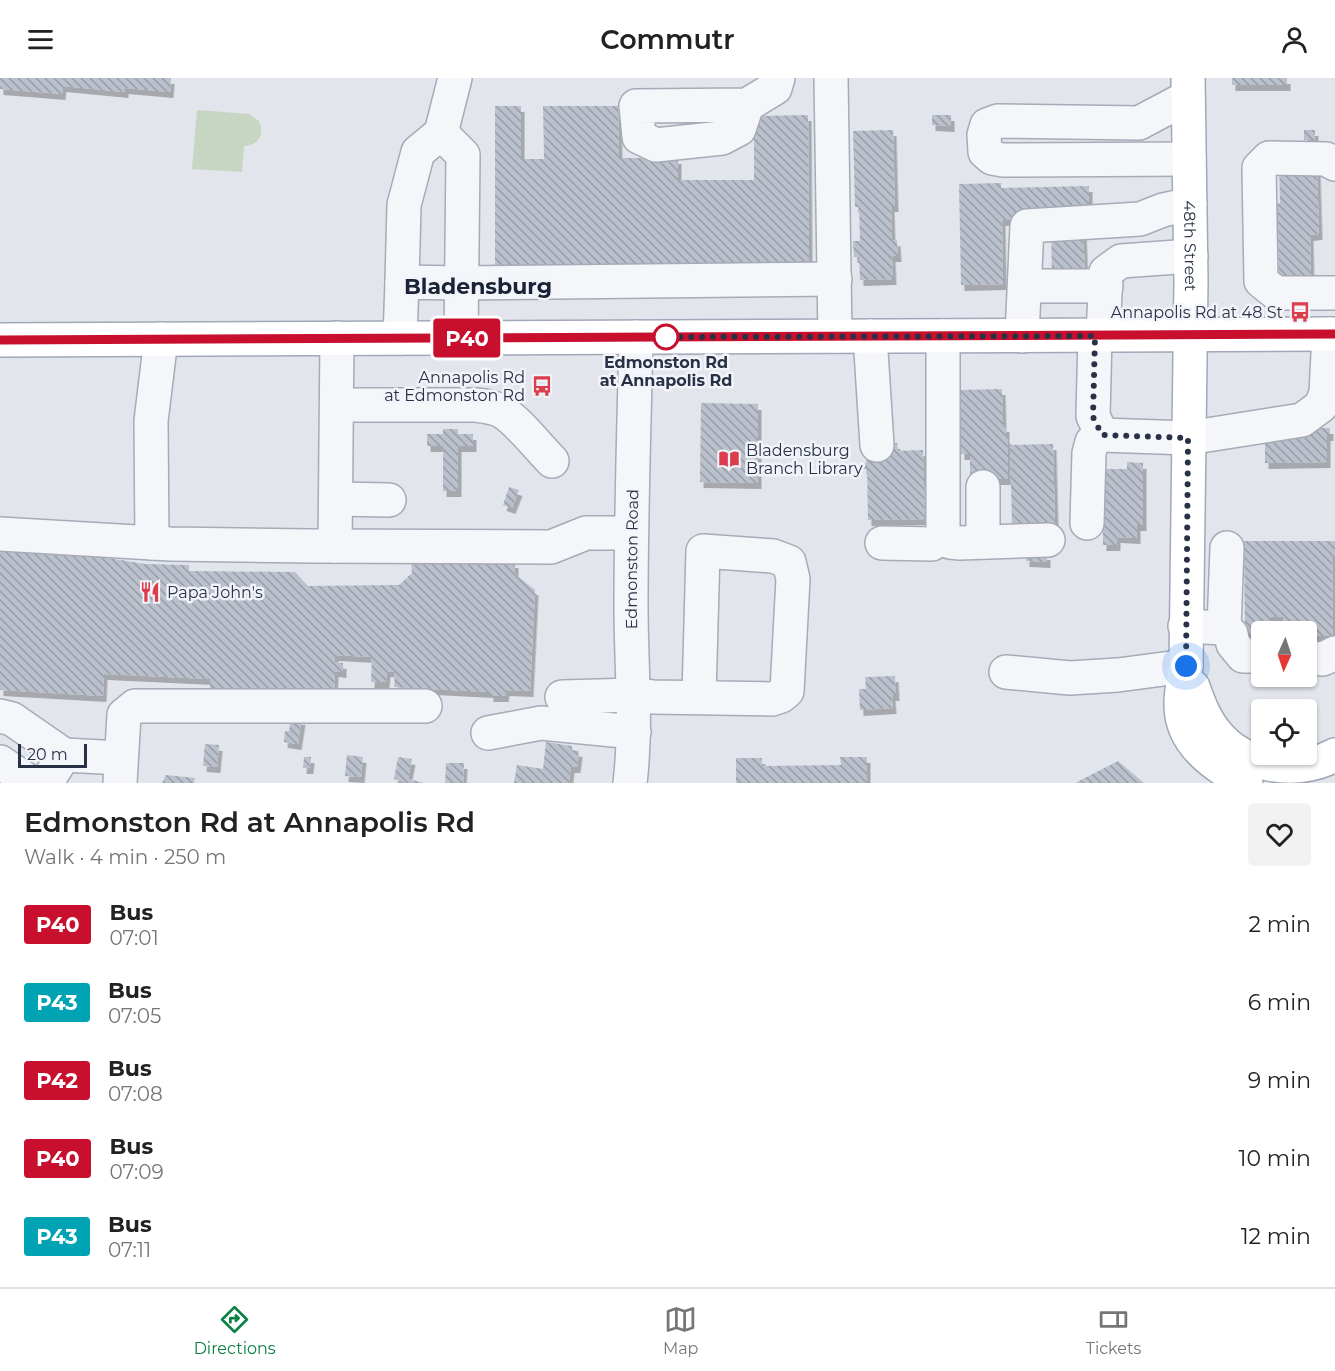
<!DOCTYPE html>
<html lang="en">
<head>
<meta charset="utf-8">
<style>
  body { margin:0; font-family:Montserrat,sans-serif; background:#f2f2f2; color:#222; height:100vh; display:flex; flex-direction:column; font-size:22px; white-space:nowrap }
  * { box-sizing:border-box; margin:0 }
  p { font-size:20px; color:#767676 }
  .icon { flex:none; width:33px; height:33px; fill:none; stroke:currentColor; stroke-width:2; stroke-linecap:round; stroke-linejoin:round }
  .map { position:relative; height:705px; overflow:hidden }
  .details { display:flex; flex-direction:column; background:#fff; flex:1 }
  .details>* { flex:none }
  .badge { padding:0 12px; border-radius:4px; font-size:21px; line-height:39px }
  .needle { width:39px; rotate:183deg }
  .controls { position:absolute; left:1251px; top:543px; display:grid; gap:12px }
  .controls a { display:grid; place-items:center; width:66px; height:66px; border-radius:6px; background:#fff; box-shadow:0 2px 4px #0004; font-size:30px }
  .scale { position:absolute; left:18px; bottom:15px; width:69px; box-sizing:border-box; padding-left:6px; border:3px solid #283145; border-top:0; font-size:16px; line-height:21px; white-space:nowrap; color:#283145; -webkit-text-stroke:4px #f2f4f9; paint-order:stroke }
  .you { position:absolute; width:30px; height:30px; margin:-15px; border:4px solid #fff; border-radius:50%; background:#1a73e8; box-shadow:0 0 0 9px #1a73e833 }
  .map>.badge { position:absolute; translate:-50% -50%; box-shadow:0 0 0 3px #fff }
  .round { display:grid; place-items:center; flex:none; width:63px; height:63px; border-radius:6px; background:#f2f2f2 }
  .summary { display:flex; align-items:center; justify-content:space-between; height:102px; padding:0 24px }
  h1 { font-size:28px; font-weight:600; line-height:45px }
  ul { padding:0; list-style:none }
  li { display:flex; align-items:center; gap:18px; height:78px; padding:0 24px }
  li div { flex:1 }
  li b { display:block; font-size:22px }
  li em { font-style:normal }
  li .badge { min-width:66px; font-weight:700; text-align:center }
  header { display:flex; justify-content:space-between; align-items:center; height:78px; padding:0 24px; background:#fff; font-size:27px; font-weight:600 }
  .tab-bar { display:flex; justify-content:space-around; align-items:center; height:84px; border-top:2px solid #e0e0e0; background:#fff; font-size:16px; color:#767676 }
  .tab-bar a { display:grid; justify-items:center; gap:3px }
  .tab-bar .selected { color:#0b8043 }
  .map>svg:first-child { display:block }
</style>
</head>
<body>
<header><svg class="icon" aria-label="menu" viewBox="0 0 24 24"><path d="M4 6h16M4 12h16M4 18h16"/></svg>Commutr<svg class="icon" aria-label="person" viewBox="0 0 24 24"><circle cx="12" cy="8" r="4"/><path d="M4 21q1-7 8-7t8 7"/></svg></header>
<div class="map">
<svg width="1335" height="705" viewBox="0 0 1335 705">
  <defs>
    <pattern id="building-back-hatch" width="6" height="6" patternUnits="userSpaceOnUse" patternTransform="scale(1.5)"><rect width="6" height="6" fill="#bbc1cc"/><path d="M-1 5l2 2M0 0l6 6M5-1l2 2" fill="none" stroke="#989da7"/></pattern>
    <filter id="shadow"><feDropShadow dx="3.5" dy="6" stdDeviation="0" flood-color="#0004"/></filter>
  </defs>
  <rect width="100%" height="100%" fill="#e2e5ec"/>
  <path fill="#c6d6c2" d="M197,32L249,36L259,43C265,56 259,67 244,68L242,94L192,91Z"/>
  <g fill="url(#building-back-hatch)" filter="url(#shadow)">
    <path d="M0,0H171L170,14L125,10V14L63,8L62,16L0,11Z"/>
    <rect x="1232" y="0" width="55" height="7"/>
    <path d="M495,28H521V81H544L543,28H618L619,80H678V102H754V38L808,37L809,186H638L639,189L495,187Z"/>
    <path d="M932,37H951V48L932,47Z"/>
    <path d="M893,52L895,128H891L892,163L897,162L898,178H892L893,201L860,202L859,179H854L853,163H860L859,129H855L853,53Z"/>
    <rect x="1304" y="52" width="11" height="10"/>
    <path d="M1279,84L1317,91L1319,156L1310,157L1311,200L1279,201L1278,148L1275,147L1274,127L1280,125Z"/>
    <path d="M1001,105V110L1089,108V140L1002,142L1003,206L961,207L959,106Z"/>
    <path d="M1083,151L1085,199L1052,200L1051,152Z"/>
    <path d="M1002,311L1003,348H1006V360H1008V401H970V376H961L960,312Z"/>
    <path d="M701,325L758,326V405L700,404Z"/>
    <path d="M1265,350H1330V357H1327V384L1265,385Z"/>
    <path d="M443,351H458V356H473V368H458V413H443V368H427V356H443Z"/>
    <path d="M887,365H897L898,373L923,372L925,441L868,442L867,391H863V385H866V374Z"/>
    <path d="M1053,366L1055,446L1012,447L1010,367Z"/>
    <path d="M1127,384L1143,385V447H1137V460L1117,459V467H1103V446L1099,447V391H1127Z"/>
    <path d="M509,409L519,412L512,430L503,427Z"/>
    <path d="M1244,463H1335V478H1332L1333,558H1306V554H1283V539H1271V554H1262V558H1245Z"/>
    <path d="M0,470H9L8,474L59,477V473L74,474V477L102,479L145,486L189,487V493L295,494L308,508L399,507L412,495L411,483L515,484V496L535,512L530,613L506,612L505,618H490V614L394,609L395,594L387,593L386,604H371L372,579L335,577V584L343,585V594L335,593L334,618L210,611V601L104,596L103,618L0,612Z"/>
    <path d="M1026,475L1047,476V484L1026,483Z"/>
    <path d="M895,598L896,617H892L893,630L860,632L859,611H866L865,599Z"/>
    <path d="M291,640L302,641L298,666L284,664L285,653H289Z"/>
    <path d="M546,664L572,668V672L579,673L577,689H571L569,705H514L517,687L543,691Z"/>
    <path d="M205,666L219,667L217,689L203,688Z"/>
    <path d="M347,677L363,679L361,699L345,698Z"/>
    <path d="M304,679H311L310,690H303Z"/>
    <path d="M398,679L412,681L408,701L425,705H408L394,701Z"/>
    <path d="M840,679H867V705H736V680H762V688L841,687Z"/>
    <path d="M1118,683L1144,705H1075Z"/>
    <path d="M446,685H464L463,705H445Z"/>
    <path d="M166,697L195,700L194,705H162Z"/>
  </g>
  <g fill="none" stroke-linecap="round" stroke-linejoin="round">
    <g stroke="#a6abb7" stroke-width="36">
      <g id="minor">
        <path d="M831,0L835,258"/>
        <path d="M1188,19L1139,45L998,43L987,47L984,57L985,74L992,80L1003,82L1189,81"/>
        <path d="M747,27L739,51L722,60L656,67L639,59L636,28L747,27L775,10L778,0"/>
        <path d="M441,55L455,0"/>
        <path d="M1335,86L1326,81L1269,80L1259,90L1261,203L1276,215H1335"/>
        <path d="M402,204L404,127L418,74L441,55L463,77L461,260"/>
        <path d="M1025,208H1106"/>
        <path d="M870,258L877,367"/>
        <path d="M943,258V458L950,464L960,465L1048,462"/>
        <path d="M1022,258L1027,148L1140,141L1163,132L1190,126"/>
        <path d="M1095,258L1093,338L1102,357"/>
        <path d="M1103,258L1106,194L1121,183L1191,178"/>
        <path d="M400,260L402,204L461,205L835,201"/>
        <path d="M337,327H475C485,328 495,329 503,334C520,345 537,368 552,383"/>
        <path d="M983,409V464"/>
        <path d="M336,421L389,422"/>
        <path d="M1087,445L1089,375L1092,364L1102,357L1188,360L1302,342L1321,328L1326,315L1329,256"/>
        <path d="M0,456L170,466L311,468L551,469L586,455H631"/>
        <path d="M152,465L151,343L161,261"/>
        <path d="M882,465L932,466L943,458"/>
        <path d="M335,468L337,260"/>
        <path d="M1185,548L1224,550L1231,556L1233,566L1243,578H1262"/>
        <path d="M1224,550L1227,470"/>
        <path d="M1306,580L1323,581L1335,575"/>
        <path d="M1006,594L1070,600L1118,597L1186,588"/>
        <path d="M562,619L634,617L653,619L772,621L781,618L787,613L793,501L789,484L773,478L703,473L699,618"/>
        <path d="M0,638L12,641L64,677L46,705"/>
        <path d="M488,655L541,645L634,654"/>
        <path d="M64,677L121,680"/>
        <path d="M0,684L31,705"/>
        <path d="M120,705L124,637L135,628H425"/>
        <path id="s1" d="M630,705C637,646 631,587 631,528C631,438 634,349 636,259"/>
      </g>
    </g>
    <g stroke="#a0a8b9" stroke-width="36">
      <g id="major">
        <path id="s2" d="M1188,0L1191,203L1186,588C1184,600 1181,613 1181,625C1180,665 1215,688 1246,705"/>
        <path d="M0,262L1335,256"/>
        <path d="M1193,609C1199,626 1205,642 1216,655C1244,690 1297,697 1335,677"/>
      </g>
    </g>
    <use href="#minor" stroke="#f5f6f9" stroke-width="33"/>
    <use href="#major" stroke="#fff" stroke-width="33"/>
  </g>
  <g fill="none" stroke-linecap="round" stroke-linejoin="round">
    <g stroke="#fff" stroke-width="14">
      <path id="line" d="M0,262L1335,256"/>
    </g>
    <use href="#line" stroke="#c8102e" stroke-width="9"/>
    <path stroke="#283145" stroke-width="6" stroke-dasharray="0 10.8" d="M666,259H657L1095,258L1093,339L1102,357L1188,360L1186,588"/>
  </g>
  <defs>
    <g id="bus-bare" transform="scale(1.62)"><path d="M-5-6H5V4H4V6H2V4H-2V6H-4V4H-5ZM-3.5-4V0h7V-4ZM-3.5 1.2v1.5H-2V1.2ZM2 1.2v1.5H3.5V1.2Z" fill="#dc3c4b" stroke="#f2f4f9" stroke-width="2.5" paint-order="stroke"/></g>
    <g id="library-bare" transform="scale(1.62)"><path d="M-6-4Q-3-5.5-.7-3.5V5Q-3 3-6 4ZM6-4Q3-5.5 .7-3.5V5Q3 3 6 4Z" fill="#dc3c4b" stroke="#f2f4f9" stroke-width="2.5" paint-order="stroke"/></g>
    <g id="restaurant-bare" transform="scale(1.62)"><path d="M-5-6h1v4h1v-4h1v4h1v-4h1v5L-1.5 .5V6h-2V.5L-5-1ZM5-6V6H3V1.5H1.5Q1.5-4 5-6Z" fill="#dc3c4b" stroke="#f2f4f9" stroke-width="2.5" paint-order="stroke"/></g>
  </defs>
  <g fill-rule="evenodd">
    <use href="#bus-bare" x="1300" y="234"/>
    <use href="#bus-bare" x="542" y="308"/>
    <use href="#library-bare" x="729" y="381"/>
    <use href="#restaurant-bare" x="150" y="514"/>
  </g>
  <circle fill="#fff" stroke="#c8102e" stroke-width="3" cx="666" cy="259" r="12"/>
  <g text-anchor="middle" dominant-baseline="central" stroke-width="5" stroke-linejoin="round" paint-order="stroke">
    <g font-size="16" fill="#283145" stroke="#f2f4f9">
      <text stroke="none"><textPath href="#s2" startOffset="168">48th Street</textPath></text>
      <text stroke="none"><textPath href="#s1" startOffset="224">Edmonston Road</textPath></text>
    </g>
    <g font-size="16" fill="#283145" stroke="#f2f4f9" text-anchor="end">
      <text x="1283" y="234">Annapolis Rd at 48 St</text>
      <text x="525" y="299">Annapolis Rd<tspan x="525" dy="18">at Edmonston Rd</tspan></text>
      <text x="746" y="372" text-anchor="start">Bladensburg<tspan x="746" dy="18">Branch Library</tspan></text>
      <text x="167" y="514" text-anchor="start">Papa John's</text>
    </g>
    <g font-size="16" font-weight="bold" fill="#283145" stroke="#f2f4f9">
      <text x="666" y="284">Edmonston Rd<tspan x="666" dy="18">at Annapolis Rd</tspan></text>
    </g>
    <g font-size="22" font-weight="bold" fill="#1a2236" stroke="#f2f4f9">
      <text x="478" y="208">Bladensburg</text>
    </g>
  </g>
</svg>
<div class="controls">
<a><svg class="needle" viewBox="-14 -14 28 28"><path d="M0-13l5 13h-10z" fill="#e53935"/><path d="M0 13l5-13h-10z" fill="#767676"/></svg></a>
<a><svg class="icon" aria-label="locate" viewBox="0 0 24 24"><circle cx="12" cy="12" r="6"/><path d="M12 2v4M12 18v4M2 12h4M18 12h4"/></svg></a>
</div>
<div class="scale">20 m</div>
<div class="you" style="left:1186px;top:588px"></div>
<b class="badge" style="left:467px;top:260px;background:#c8102e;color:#fff">P40</b>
</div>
<section class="details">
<div class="summary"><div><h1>Edmonston Rd at Annapolis Rd</h1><p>Walk · 4 min · 250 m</p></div><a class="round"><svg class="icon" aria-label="heart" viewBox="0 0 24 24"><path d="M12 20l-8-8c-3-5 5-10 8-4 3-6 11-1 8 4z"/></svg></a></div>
<ul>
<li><span class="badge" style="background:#c8102e;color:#fff">P40</span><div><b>Bus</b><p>07:01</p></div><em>2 min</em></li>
<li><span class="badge" style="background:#00a3b4;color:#fff">P43</span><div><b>Bus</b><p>07:05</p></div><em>6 min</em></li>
<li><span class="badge" style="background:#c8102e;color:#fff">P42</span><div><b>Bus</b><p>07:08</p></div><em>9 min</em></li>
<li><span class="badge" style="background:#c8102e;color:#fff">P40</span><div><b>Bus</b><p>07:09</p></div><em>10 min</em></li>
<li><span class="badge" style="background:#00a3b4;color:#fff">P43</span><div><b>Bus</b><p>07:11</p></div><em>12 min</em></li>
</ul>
</section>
<nav class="tab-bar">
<a class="selected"><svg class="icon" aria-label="directions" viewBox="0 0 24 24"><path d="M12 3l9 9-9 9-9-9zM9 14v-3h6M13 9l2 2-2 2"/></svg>Directions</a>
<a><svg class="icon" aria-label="map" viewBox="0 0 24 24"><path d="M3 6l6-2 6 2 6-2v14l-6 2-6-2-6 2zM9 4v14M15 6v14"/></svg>Map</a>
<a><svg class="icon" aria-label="tickets" viewBox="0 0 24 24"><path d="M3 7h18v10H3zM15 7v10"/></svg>Tickets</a>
</nav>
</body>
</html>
